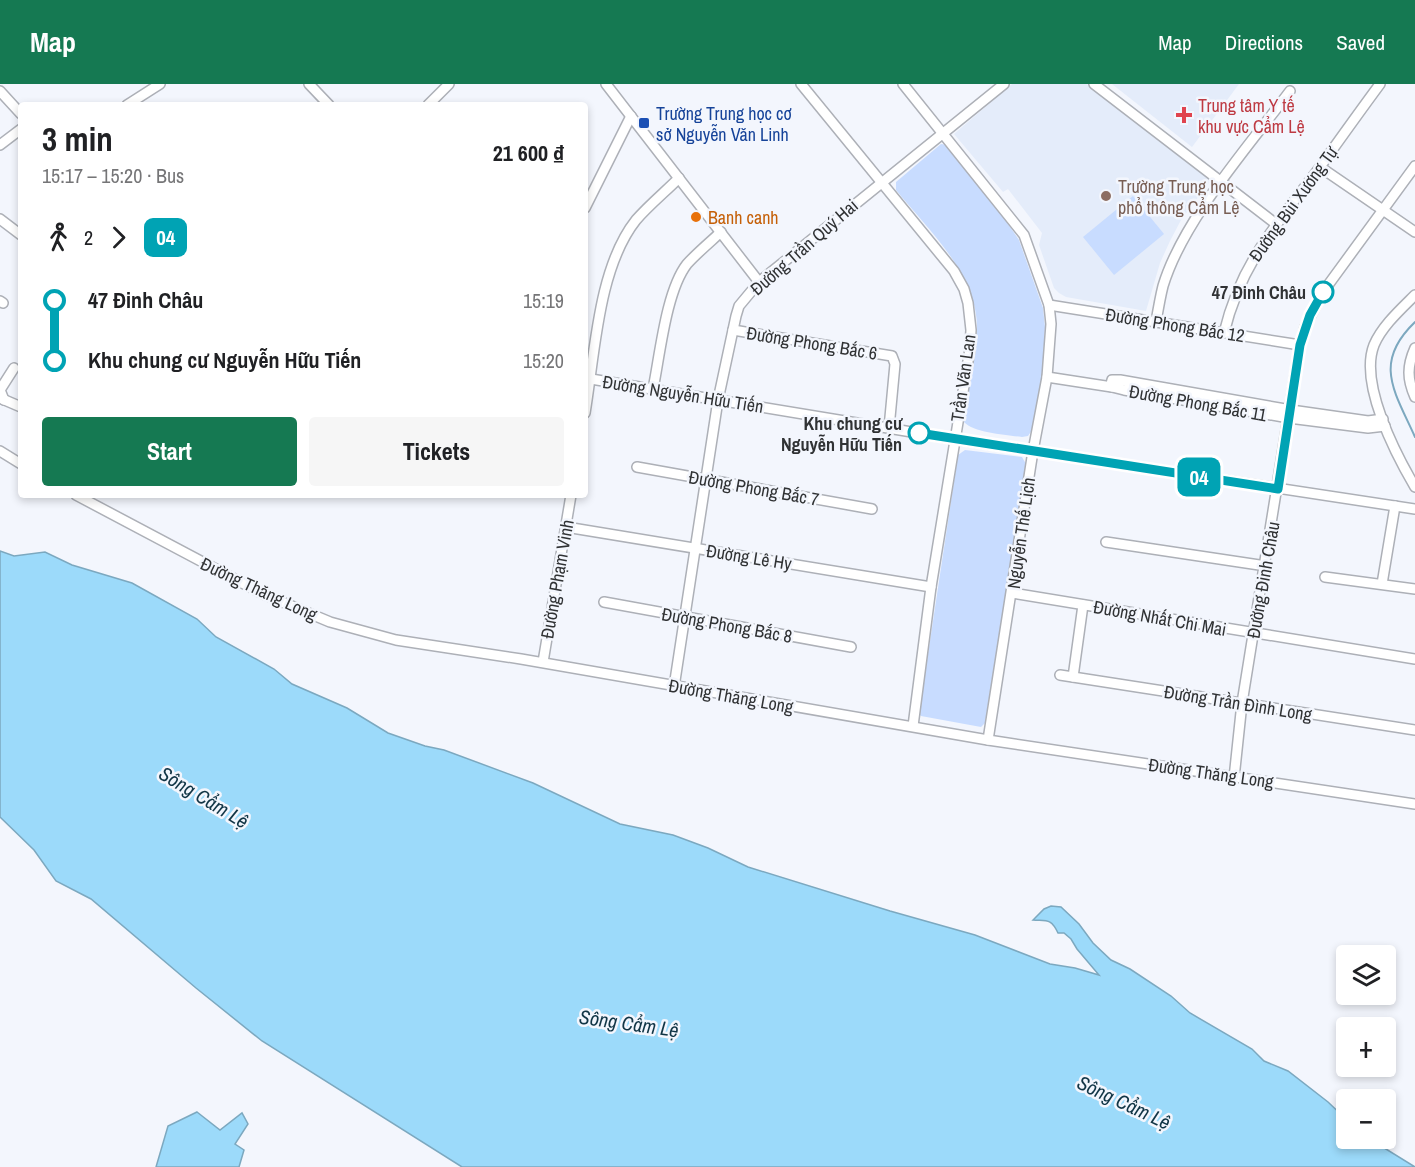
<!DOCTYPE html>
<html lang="en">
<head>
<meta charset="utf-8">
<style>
  body { margin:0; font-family:"Archivo Narrow",sans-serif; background:#f6f6f6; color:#202124; height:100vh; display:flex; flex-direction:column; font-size:22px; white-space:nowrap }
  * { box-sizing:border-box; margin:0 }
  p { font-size:20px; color:#757577 }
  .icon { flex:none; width:33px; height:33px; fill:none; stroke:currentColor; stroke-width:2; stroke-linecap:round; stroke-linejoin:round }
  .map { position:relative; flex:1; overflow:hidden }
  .sheet { position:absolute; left:18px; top:18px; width:570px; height:396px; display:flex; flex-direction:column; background:#fff; border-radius:6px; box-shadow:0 3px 9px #0003 }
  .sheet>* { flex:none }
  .badge { padding:0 12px; border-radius:9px; font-size:21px; line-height:39px }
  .fabs { position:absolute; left:1336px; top:861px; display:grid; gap:12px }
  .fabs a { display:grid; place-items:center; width:60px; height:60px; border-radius:6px; background:#fff; box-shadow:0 3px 9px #0003; font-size:30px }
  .map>.badge { position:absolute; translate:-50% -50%; box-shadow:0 0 0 3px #fff }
  .legs { display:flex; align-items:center; gap:9px; height:66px; padding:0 24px; font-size:20px }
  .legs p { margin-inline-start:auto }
  .summary { display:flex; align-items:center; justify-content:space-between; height:102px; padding:0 24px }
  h1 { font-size:33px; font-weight:700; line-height:45px }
  .cta { display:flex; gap:12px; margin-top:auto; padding:12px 24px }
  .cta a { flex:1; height:69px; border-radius:6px; background:#157952; color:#fff; font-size:24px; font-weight:700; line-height:69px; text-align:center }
  .cta a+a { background:#f6f6f6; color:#202124 }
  ul { padding:0 24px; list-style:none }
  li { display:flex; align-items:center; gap:21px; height:60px; font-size:22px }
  li i { display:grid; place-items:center; width:9px; height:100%; margin:0 8px; background:currentColor }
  li i::after { content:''; width:15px; height:15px; margin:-8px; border:4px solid; border-radius:50%; background:#fff }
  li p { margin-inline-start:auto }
  li:first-child i { background:linear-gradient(#0000 50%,currentColor 0) }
  li:last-child i { background:linear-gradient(currentColor 50%,#0000 0) }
  header { display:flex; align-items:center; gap:36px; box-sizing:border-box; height:84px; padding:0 30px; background:#157952; color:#fff }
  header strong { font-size:28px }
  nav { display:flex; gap:33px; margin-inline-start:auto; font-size:21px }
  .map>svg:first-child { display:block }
</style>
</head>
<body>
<header>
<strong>Map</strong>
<nav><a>Map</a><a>Directions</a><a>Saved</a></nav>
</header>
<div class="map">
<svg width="1415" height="1083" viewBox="0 0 1415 1083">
  <rect width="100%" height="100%" fill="#f3f6fd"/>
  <g fill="#e4ecfa">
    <path d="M1012,0H1087L1211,96L1181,136L1170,157L1160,179L1146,227L1066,213L1059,209L1054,204L1039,161L1042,149L1008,105L1003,108L954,50Z"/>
    <path d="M1112,0H1239L1192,63Z"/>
  </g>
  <g fill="#c8dcff">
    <path d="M941,60L947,61L1000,128L1019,156L1043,224L1045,243L1042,293L1032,346L1028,352L1022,353C1007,351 974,349 964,338C965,307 975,277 977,247C979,191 928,146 896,106V98Z"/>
    <path d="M1133,112L1164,150L1114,191L1083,153Z"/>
    <path d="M965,366L1022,373L1026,380L985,639L981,643L921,632L919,630L958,371Z"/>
  </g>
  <g fill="#9cdafa" stroke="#7ca8bf" stroke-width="1.5">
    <path d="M0,467L14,472L45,468L72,481L132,499L197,535L216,553L274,585L292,600L347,624L388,649L425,662L444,666L533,699L620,740L673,751L708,764L748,783L890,827L975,851L1050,880L1075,884L1099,891L1077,865L1071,855L1064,849H1058C1051,834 1047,837 1033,836L1044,825L1051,822L1061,823L1079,840L1093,859L1111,876L1130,885L1171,912L1190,929L1252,965L1264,977L1288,987L1328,1018L1347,1036V1054L1367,1055L1373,1057L1415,1083H462L262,957L196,904L91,815L56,797L34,766L0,733Z"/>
    <path d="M197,1028L220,1046L242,1029L248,1040L235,1060L244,1066L239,1083H156L168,1042Z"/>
  </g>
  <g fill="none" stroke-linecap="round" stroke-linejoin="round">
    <path stroke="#7ca8bf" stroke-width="2" d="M1415,238C1372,279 1395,308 1415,353"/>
    <g stroke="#adb0b7" stroke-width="12">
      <g id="minor">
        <path d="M309,0L329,21"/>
        <path d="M606,0L759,198"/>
        <path d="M801,0L954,187L964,205L968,219L971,246L970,265L931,503L913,642"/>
        <path d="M903,0L1024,151L1049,221L1051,240L1047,293L1033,367L988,656"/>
        <path d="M1094,0L1276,140"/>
        <path d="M0,7L21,30"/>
        <path d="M127,21L160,0"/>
        <path d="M428,21L449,0"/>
        <path d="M0,61L21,45"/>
        <path d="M1320,83L1415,148"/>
        <path d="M585,124L631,32"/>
        <path d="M0,135L21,151"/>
        <path d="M1415,211C1401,225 1382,242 1374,261C1359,299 1395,369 1415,403"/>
        <path d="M0,217L3,219"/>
        <path d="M1049,221L1300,261"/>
        <path d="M1156,238C1158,226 1160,214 1163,202C1183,136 1248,63 1290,7"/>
        <path d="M733,246L892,272L895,280L889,344"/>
        <path d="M1224,249C1241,178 1278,139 1320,83C1340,55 1360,27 1380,0"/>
        <path d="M1415,264C1407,282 1407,295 1415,313"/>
        <path d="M1047,293L1112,303"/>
        <path d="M591,295L954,355L1415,425"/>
        <path d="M653,305C660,271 666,207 687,180C697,169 709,159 721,148"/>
        <path d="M0,314L21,323"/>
        <path d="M4,316L0,306L14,284"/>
        <path d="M585,329C595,269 598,184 636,136C649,121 665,108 679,94"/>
        <path d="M1383,335L1368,337L1291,326L1120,296H1112L1111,300L1112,303L1124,306L1289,334L1368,344L1385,342"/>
        <path d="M0,367L21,380"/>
        <path d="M637,383L872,425"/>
        <path d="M76,411L263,510L330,538L396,556L521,575L988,656L1415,720"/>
        <path d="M566,443L931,503"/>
        <path d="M1106,458L1266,482"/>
        <path d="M1325,493L1415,505"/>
        <path d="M1382,500L1395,422"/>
        <path d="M1012,509L1415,575"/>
        <path d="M604,518L851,563"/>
        <path d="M543,578L571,411"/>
        <path d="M1060,591L1415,646"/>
        <path d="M1073,593L1083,521"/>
        <path d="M674,603L718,316L736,232L739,222L759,198L1004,0"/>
        <path d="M1234,694L1242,619L1299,266L1305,243L1323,208L1415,82"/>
      </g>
    </g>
    <use href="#minor" stroke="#fff" stroke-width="9"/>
  </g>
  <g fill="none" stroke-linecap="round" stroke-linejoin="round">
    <g stroke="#fff" stroke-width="14">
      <path id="line-1" d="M919,349L1278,405L1300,261L1310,231L1323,208"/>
    </g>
    <use href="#line-1" stroke="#00a3b4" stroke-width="9"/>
  </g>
  <path fill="#e0444e" stroke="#f3f6fd" stroke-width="2" d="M1181 22h6v6h6v6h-6v6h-6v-6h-6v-6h6z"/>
  <rect fill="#1a4fb4" stroke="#f3f6fd" stroke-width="2" x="638" y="33" width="12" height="12" rx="3"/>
  <circle fill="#8d6e63" stroke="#f3f6fd" stroke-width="2" cx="1106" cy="112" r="6"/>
  <circle fill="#e8710a" stroke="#f3f6fd" stroke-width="2" cx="696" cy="133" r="6"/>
  <g fill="#fff" stroke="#00a3b4" stroke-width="3">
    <circle cx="1323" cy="208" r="10"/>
    <circle cx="919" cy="349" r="10"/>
  </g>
  <g text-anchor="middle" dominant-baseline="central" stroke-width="5" stroke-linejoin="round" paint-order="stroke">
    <g font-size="18" fill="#be3a42" stroke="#f3f6fd" text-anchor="start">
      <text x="1198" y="21">Trung tâm Y tế<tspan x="1198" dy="21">khu vực Cẩm Lệ</tspan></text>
    </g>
    <g font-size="18" fill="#164399" stroke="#f3f6fd" text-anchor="start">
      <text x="656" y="29">Trường Trung học cơ<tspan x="656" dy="21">sở Nguyễn Văn Linh</tspan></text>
    </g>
    <g font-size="18" fill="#785e54" stroke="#f3f6fd" text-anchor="start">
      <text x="1118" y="102">Trường Trung học<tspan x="1118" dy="21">phổ thông Cẩm Lệ</tspan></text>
    </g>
    <g font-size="18" fill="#303234" stroke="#f3f6fd">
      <text transform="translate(1293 120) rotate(-54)">Đường Bùi Xương Tự</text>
      <text transform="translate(804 163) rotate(-41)">Đường Trần Quý Hai</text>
      <text transform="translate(1175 241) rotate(9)">Đường Phong Bắc 12</text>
      <text transform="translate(812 259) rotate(9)">Đường Phong Bắc 6</text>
      <text transform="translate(963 294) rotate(-82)">Trần Văn Lan</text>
      <text transform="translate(683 310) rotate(9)">Đường Nguyễn Hữu Tiến</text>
      <text transform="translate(1198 319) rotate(10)">Đường Phong Bắc 11</text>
      <text transform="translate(754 404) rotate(10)">Đường Phong Bắc 7</text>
      <text transform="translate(1021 449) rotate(-82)">Nguyễn Thế Lịch</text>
      <text transform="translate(749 473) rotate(9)">Đường Lê Hy</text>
      <text transform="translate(557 495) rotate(-80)">Đường Phạm Vinh</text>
      <text transform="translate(1263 496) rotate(-80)">Đường Đinh Châu</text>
      <text transform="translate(259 505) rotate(25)">Đường Thăng Long</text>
      <text transform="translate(1160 534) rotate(10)">Đường Nhất Chi Mai</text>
      <text transform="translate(727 541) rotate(10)">Đường Phong Bắc 8</text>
      <text transform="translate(731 612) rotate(10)">Đường Thăng Long</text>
      <text transform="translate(1238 619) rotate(9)">Đường Trần Đình Long</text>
      <text transform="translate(1211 689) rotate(8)">Đường Thăng Long</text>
    </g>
    <g font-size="18" fill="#c56008" stroke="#f3f6fd" text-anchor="start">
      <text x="708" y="133">Banh canh</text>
    </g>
    <g font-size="18" font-weight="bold" fill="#303234" stroke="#f3f6fd" text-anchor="end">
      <text x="1306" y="208">47 Đinh Châu</text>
      <text x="902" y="339">Khu chung cư<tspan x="902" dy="21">Nguyễn Hữu Tiến</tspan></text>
    </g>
    <g font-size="20" font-style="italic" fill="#113546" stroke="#f3f6fd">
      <text transform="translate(204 713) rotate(31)">Sông Cẩm Lệ</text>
      <text transform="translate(629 939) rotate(8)">Sông Cẩm Lệ</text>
      <text transform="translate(1124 1018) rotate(25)">Sông Cẩm Lệ</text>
    </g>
  </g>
</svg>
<div class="fabs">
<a><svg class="icon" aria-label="layers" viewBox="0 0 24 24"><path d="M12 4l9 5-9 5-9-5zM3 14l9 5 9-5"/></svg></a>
<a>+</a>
<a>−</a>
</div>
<b class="badge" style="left:1199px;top:393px;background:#00a3b4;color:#fff">04</b>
<section class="sheet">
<div class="summary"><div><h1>3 min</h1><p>15:17 – 15:20 · Bus</p></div><b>21 600 ₫</b></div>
<div class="legs"><svg class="icon" aria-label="walk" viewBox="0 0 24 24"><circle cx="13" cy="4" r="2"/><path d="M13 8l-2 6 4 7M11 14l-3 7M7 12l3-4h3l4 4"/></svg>2<svg class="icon" aria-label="forward" viewBox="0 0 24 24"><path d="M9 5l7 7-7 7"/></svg><b class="badge" style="background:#00a3b4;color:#fff">04</b></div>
<ul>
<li><i style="color:#00a3b4"></i><b>47 Đinh Châu</b><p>15:19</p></li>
<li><i style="color:#00a3b4"></i><b>Khu chung cư Nguyễn Hữu Tiến</b><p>15:20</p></li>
</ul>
<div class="cta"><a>Start</a><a>Tickets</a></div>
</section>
</div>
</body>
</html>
